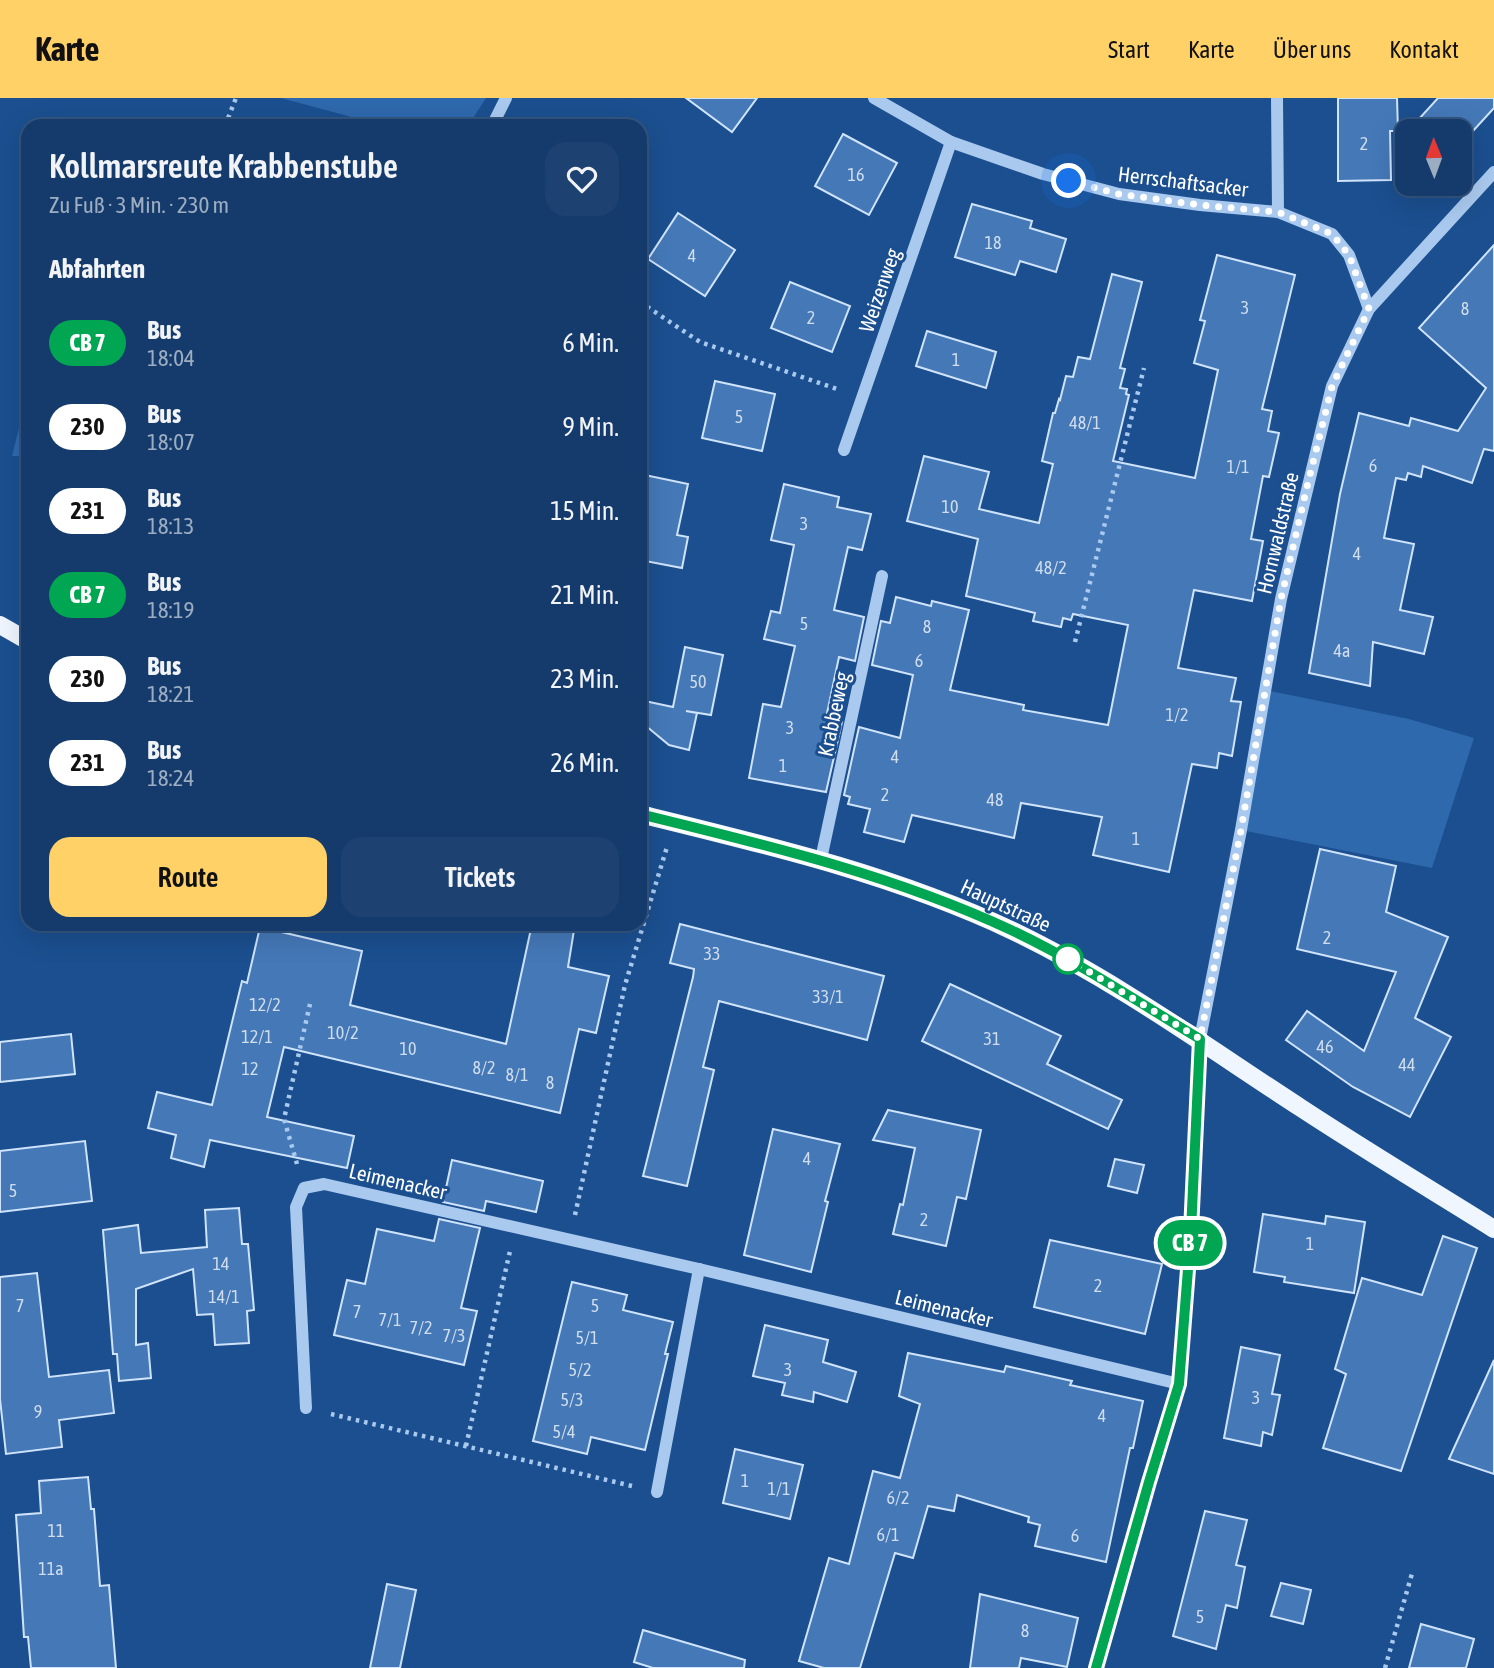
<!DOCTYPE html>
<html lang="de">
<head>
<meta charset="utf-8">
<style>
  body { margin:0; font-family:"Asap Condensed",sans-serif; background:#1d4271; color:#f1f3f6; height:100vh; display:flex; flex-direction:column; font-size:26px; white-space:nowrap }
  * { box-sizing:border-box; margin:0 }
  p { font-size:23px; color:#9dadc1 }
  .icon { flex:none; width:38px; height:38px; fill:none; stroke:currentColor; stroke-width:2; stroke-linecap:round; stroke-linejoin:round }
  .map { position:relative; flex:1; overflow:hidden }
  .side { position:absolute; left:21px; top:21px; width:626px; height:812px; display:flex; flex-direction:column; background:#143b6b; border-radius:21px; box-shadow:0 7px 28px #0002,0 0 0 2px #33557e }
  .side>* { flex:none }
  .badge { padding:0 14px; border-radius:23px; font-size:24px; line-height:46px }
  .needle { width:46px; rotate:359deg }
  .buttons { position:absolute; left:1395px; top:21px; display:grid; gap:14px }
  .buttons a { display:grid; place-items:center; width:77px; height:77px; border-radius:14px; background:#143b6b; box-shadow:0 7px 28px #0002,0 0 0 2px #33557e; font-size:35px }
  .you { position:absolute; width:35px; height:35px; margin:-18px; border:5px solid #fff; border-radius:50%; background:#1a73e8; box-shadow:0 0 0 10px #1a73e833 }
  .map>.badge { position:absolute; translate:-50% -50%; box-shadow:0 0 0 4px #fff }
  h2 { padding:0 28px; font-size:26px; line-height:63px }
  .round { display:grid; place-items:center; flex:none; width:74px; height:74px; border-radius:21px; background:#1d4271 }
  .head { display:flex; align-items:center; justify-content:space-between; height:119px; padding:0 28px }
  h1 { font-size:33px; font-weight:600; line-height:52px }
  .primary-button { display:flex; gap:14px; margin-top:auto; padding:14px 28px }
  .primary-button a { flex:1; height:80px; border-radius:21px; background:#ffd166; color:#111; font-size:28px; font-weight:600; line-height:80px; text-align:center }
  .primary-button a+a { background:#1d4271; color:#f1f3f6 }
  ul { padding:0; list-style:none }
  li { display:flex; align-items:center; gap:21px; height:84px; padding:0 28px }
  li div { flex:1 }
  li b { display:block; font-size:26px }
  li em { font-style:normal }
  li .badge { min-width:77px; font-weight:700; text-align:center }
  header { display:flex; align-items:center; gap:42px; box-sizing:border-box; height:98px; padding:0 35px; background:#ffd166; color:#111 }
  header strong { font-size:33px }
  nav { display:flex; gap:38px; margin-inline-start:auto; font-size:24px }
  .map>svg:first-child { display:block }
</style>
</head>
<body>
<header>
<strong>Karte</strong>
<nav><a>Start</a><a>Karte</a><a>Über uns</a><a>Kontakt</a></nav>
</header>
<div class="map">
<svg width="1494" height="1570" viewBox="0 0 1494 1570">
  <rect width="100%" height="100%" fill="#1b4f8f"/>
  <g fill="#2e69ad">
    <path d="M281,0H486L468,28H385Z"/>
    <path d="M28,294V358H12Z"/>
    <path d="M1265,592L1409,621L1474,640L1432,770L1241,732Z"/>
  </g>
  <g fill="#4478b7" stroke="#cfe3fa" stroke-width="2">
    <path d="M686,0H757L732,34Z"/>
    <path d="M1338,0H1397L1398,33H1390L1391,82L1338,83Z"/>
    <path d="M1438,0H1494V10L1473,33H1408Z"/>
    <path d="M843,36L897,65L869,117L815,88Z"/>
    <path d="M972,106L1032,123L1030,130L1066,141L1056,174L1020,163L1015,177L955,159Z"/>
    <path d="M678,115L735,152L705,198L648,161Z"/>
    <path d="M1494,147V353L1484,351L1472,385L1423,368L1421,379L1408,375L1406,382L1396,380L1384,440L1414,446L1400,512L1433,519L1424,556L1373,544L1370,588L1309,575L1340,396L1359,315L1409,328L1411,320L1458,333L1486,290L1419,230Z"/>
    <path d="M1217,157L1295,177L1262,311L1272,313L1268,333L1279,335L1269,379L1263,378L1251,441L1263,443L1252,503L1194,492L1178,570L1236,580L1231,603L1241,604L1232,658L1219,655L1217,670L1192,666L1169,774L1093,757L1102,719L1021,705L1014,740L912,717L904,744L864,734L870,711L848,706L850,699L844,697L859,629L900,640L913,577L872,567L881,523L890,525L896,499L931,508L932,503L969,512L950,592L1024,607L1023,612L1108,627L1128,527L1073,516L1071,522L1063,520L1061,529L1033,523L1035,515L966,498L978,441L907,423L924,358L989,374L979,411L1039,425L1053,366L1042,363L1053,315H1055L1059,301L1060,302L1066,278L1073,279L1078,259L1090,261L1112,176L1142,184L1120,270L1125,271L1120,290L1127,291L1126,296L1129,297L1113,363L1195,380L1218,272L1194,265L1205,223L1200,222Z"/>
    <path d="M790,184L850,208L832,254L771,230Z"/>
    <path d="M927,233L996,254L986,290L916,268Z"/>
    <path d="M715,283L775,296L762,353L702,340Z"/>
    <path d="M640,376L688,386L677,437L688,439L682,470L640,462L646,431L640,430Z"/>
    <path d="M784,386L839,399L837,409L871,416L862,452L848,449L834,512L864,519L855,563L839,559L826,620L842,624L826,694L749,680L763,606L781,609L795,548L764,541L771,513L780,515L794,447L771,442Z"/>
    <path d="M685,549L723,557L711,617L686,613L697,615L689,652L669,647L640,623V602L673,609Z"/>
    <path d="M1320,751L1396,768L1386,814L1448,839L1415,920L1451,939L1410,1019L1353,989L1286,942L1307,913L1364,953L1396,874L1297,851Z"/>
    <path d="M532,826H575L568,869L609,878L596,935L579,931L560,1015L284,949L267,1019L354,1038L347,1070L210,1042L204,1069L171,1060L176,1037L148,1030L157,994L212,1007L242,883L247,885L260,829L362,853L350,907L506,946Z"/>
    <path d="M680,826L884,878L867,942L719,903L703,969L714,972L687,1088L643,1078L693,879L694,871L670,865Z"/>
    <path d="M950,886L1061,938L1047,966L1122,1002L1108,1031L922,943Z"/>
    <path d="M71,936L75,976L0,984V944Z"/>
    <path d="M888,1012L981,1032L966,1101L957,1099L946,1148L893,1136L900,1106L903,1107L915,1050L873,1042Z"/>
    <path d="M773,1031L840,1046L825,1103L828,1104L811,1174L744,1157Z"/>
    <path d="M85,1043L92,1103L0,1114V1053Z"/>
    <path d="M1115,1061L1144,1067L1137,1095L1108,1088Z"/>
    <path d="M452,1062L543,1083L536,1114L486,1103L484,1113L443,1104Z"/>
    <path d="M239,1110L242,1146H248L254,1212L247,1213L249,1245L215,1247L213,1216L197,1217L193,1171L136,1191V1247L148,1245L151,1280L119,1283L117,1256H113L103,1132L138,1127L141,1155L207,1149L205,1112Z"/>
    <path d="M1263,1116L1325,1126L1326,1118L1365,1124L1354,1195L1284,1184L1285,1179L1254,1174Z"/>
    <path d="M439,1121L480,1130L461,1210L477,1213L464,1267L334,1237L347,1182L365,1186L377,1131L434,1143Z"/>
    <path d="M1443,1138L1477,1150L1401,1373L1323,1350L1346,1276L1335,1271L1362,1180L1422,1197Z"/>
    <path d="M1050,1142L1162,1166L1145,1236L1034,1209Z"/>
    <path d="M37,1175L49,1279L109,1272L114,1315L59,1322L62,1349L6,1356L0,1301V1179Z"/>
    <path d="M572,1184L627,1197L623,1212L673,1224L665,1256H668L645,1352L591,1339L587,1356L533,1343Z"/>
    <path d="M765,1227L828,1242L823,1264L856,1274L847,1304L814,1294L813,1304L782,1297L785,1285L753,1278Z"/>
    <path d="M1241,1249L1280,1257L1272,1296L1280,1297L1272,1337L1263,1334L1261,1348L1224,1340Z"/>
    <path d="M908,1255L1004,1274L1006,1268L1072,1283L1070,1287L1143,1303L1133,1350H1130L1106,1464L1035,1448L1040,1427L1028,1424L1029,1419L957,1397L954,1413L928,1408L913,1460L895,1455L860,1570H824L799,1563L829,1460L849,1466L873,1373L900,1380L920,1306L899,1298Z"/>
    <path d="M1494,1262V1376L1449,1361Z"/>
    <path d="M735,1351L803,1367L790,1421L723,1405Z"/>
    <path d="M88,1379L91,1411H94L100,1488L109,1487L116,1570H31L28,1539H24L16,1417L41,1415L39,1383Z"/>
    <path d="M1205,1413L1247,1422L1236,1467L1245,1469L1237,1510L1226,1507L1216,1551L1173,1538Z"/>
    <path d="M1281,1485L1311,1492L1303,1526L1271,1518Z"/>
    <path d="M387,1486L416,1492L400,1570H370Z"/>
    <path d="M980,1496L1078,1520L1067,1569L1021,1560L1019,1570H970Z"/>
    <path d="M1421,1526L1474,1541L1466,1570H1409Z"/>
    <path d="M643,1532L745,1562L744,1570H653L634,1564Z"/>
  </g>
  <g fill="none" stroke-linecap="round" stroke-linejoin="round">
    <g stroke="#a9c9ee" stroke-width="4.5" stroke-dasharray="3.5 5" stroke-linecap="butt">
      <path d="M227,23L250,28"/>
      <path d="M225,28L236,0"/>
      <path d="M640,204L700,244L840,292"/>
      <path d="M1075,544L1144,270"/>
      <path d="M297,1066L284,1021L310,906"/>
      <path d="M575,1117L625,887L667,749"/>
      <path d="M331,1316L632,1388"/>
      <path d="M466,1348L510,1153"/>
      <path d="M1385,1570L1413,1472"/>
    </g>
    <g stroke="#a9c9ee" stroke-width="12">
      <path d="M874,0L951,44L1043,76L1119,96L1200,107L1278,114L1332,136L1349,157L1369,211"/>
      <path d="M1277,0L1278,114"/>
      <path d="M492,28L506,0"/>
      <path d="M844,352L951,44"/>
      <path d="M821,761L882,478"/>
      <path d="M306,1310L296,1109L304,1090L324,1086L699,1171L1179,1286"/>
      <path d="M657,1394L699,1171"/>
      <path d="M1096,1570L1149,1384L1179,1286L1191,1133L1200,941L1241,732L1281,501L1332,288L1369,211L1494,74"/>
    </g>
    <g stroke="#f0f6ff" stroke-width="18">
      <path d="M0,527L28,543"/>
      <path d="M640,716C767,747 895,777 1013,833C1115,882 1207,949 1301,1010C1365,1052 1430,1091 1494,1131"/>
    </g>
  </g>
  <g fill="none" stroke-linecap="round" stroke-linejoin="round">
    <g stroke="#fff" stroke-width="16">
      <path id="line" d="M640,716C767,747 893,777 1011,832C1077,863 1138,904 1200,941L1191,1133L1179,1286L1149,1384L1096,1570"/>
    </g>
    <use href="#line" stroke="#00a651" stroke-width="10"/>
    <path stroke="#fff" stroke-width="7" stroke-dasharray="0 12.6" d="M1068,861L1200,941L1241,732L1281,501L1306,393L1332,288L1369,211L1349,157L1332,136L1278,114L1200,107L1119,96L1069,83"/>
  </g>
  <circle fill="#fff" stroke="#00a651" stroke-width="3.5" cx="1068" cy="861" r="14"/>
  <g text-anchor="middle" dominant-baseline="central" stroke-width="6" stroke-linejoin="round" paint-order="stroke">
    <g font-size="18" fill="#d0dded">
      <text x="1364" y="45">2</text>
      <text x="856" y="76">16</text>
      <text x="993" y="144">18</text>
      <text x="692" y="157">4</text>
      <text x="1245" y="209">3</text>
      <text x="1465" y="210">8</text>
      <text x="811" y="219">2</text>
      <text x="956" y="261">1</text>
      <text x="739" y="318">5</text>
      <text x="1085" y="324">48/1</text>
      <text x="1373" y="367">6</text>
      <text x="1238" y="368">1/1</text>
      <text x="950" y="408">10</text>
      <text x="804" y="425">3</text>
      <text x="1357" y="455">4</text>
      <text x="1051" y="469">48/2</text>
      <text x="804" y="525">5</text>
      <text x="927" y="528">8</text>
      <text x="1342" y="552">4a</text>
      <text x="919" y="562">6</text>
      <text x="698" y="583">50</text>
      <text x="1177" y="616">1/2</text>
      <text x="790" y="629">3</text>
      <text x="895" y="658">4</text>
      <text x="783" y="667">1</text>
      <text x="885" y="696">2</text>
      <text x="995" y="701">48</text>
      <text x="1136" y="740">1</text>
      <text x="1327" y="839">2</text>
      <text x="712" y="855">33</text>
      <text x="828" y="898">33/1</text>
      <text x="265" y="906">12/2</text>
      <text x="343" y="934">10/2</text>
      <text x="257" y="938">12/1</text>
      <text x="992" y="940">31</text>
      <text x="1325" y="948">46</text>
      <text x="408" y="950">10</text>
      <text x="1407" y="966">44</text>
      <text x="484" y="969">8/2</text>
      <text x="250" y="970">12</text>
      <text x="517" y="976">8/1</text>
      <text x="550" y="984">8</text>
      <text x="807" y="1060">4</text>
      <text x="13" y="1092">5</text>
      <text x="924" y="1121">2</text>
      <text x="1310" y="1145">1</text>
      <text x="221" y="1165">14</text>
      <text x="1098" y="1187">2</text>
      <text x="224" y="1198">14/1</text>
      <text x="20" y="1207">7</text>
      <text x="595" y="1207">5</text>
      <text x="357" y="1213">7</text>
      <text x="390" y="1221">7/1</text>
      <text x="421" y="1229">7/2</text>
      <text x="454" y="1237">7/3</text>
      <text x="587" y="1239">5/1</text>
      <text x="580" y="1271">5/2</text>
      <text x="788" y="1271">3</text>
      <text x="1256" y="1299">3</text>
      <text x="572" y="1301">5/3</text>
      <text x="38" y="1313">9</text>
      <text x="1102" y="1317">4</text>
      <text x="564" y="1333">5/4</text>
      <text x="745" y="1382">1</text>
      <text x="779" y="1390">1/1</text>
      <text x="898" y="1399">6/2</text>
      <text x="56" y="1432">11</text>
      <text x="888" y="1436">6/1</text>
      <text x="1075" y="1437">6</text>
      <text x="51" y="1470">11a</text>
      <text x="1200" y="1518">5</text>
      <text x="1025" y="1532">8</text>
    </g>
    <g font-size="21" fill="#fff" stroke="#1b4f8f">
      <text transform="translate(1183 83) rotate(7)">Herrschaftsacker</text>
      <text transform="translate(879 192) rotate(-71)">Weizenweg</text>
      <text transform="translate(1277 435) rotate(-77)">Hornwaldstraße</text>
      <text transform="translate(833 616) rotate(-78)">Krabbeweg</text>
      <text transform="translate(1006 807) rotate(25)">Hauptstraße</text>
      <text transform="translate(398 1083) rotate(13)">Leimenacker</text>
      <text transform="translate(944 1210) rotate(14)">Leimenacker</text>
    </g>
  </g>
</svg>
<div class="buttons">
<a><svg class="needle" viewBox="-14 -14 28 28"><path d="M0-13l5 13h-10z" fill="#e53935"/><path d="M0 13l5-13h-10z" fill="#9dadc1"/></svg></a>
</div>
<div class="you" style="left:1069px;top:83px"></div>
<b class="badge" style="left:1190px;top:1145px;background:#00a651;color:#fff">CB 7</b>
<section class="side">
<div class="head"><div><h1>Kollmarsreute Krabbenstube</h1><p>Zu Fuß · 3 Min. · 230 m</p></div><a class="round"><svg class="icon" aria-label="heart" viewBox="0 0 24 24"><path d="M12 20l-8-8c-3-5 5-10 8-4 3-6 11-1 8 4z"/></svg></a></div>
<h2>Abfahrten</h2>
<ul>
<li><span class="badge" style="background:#00a651;color:#fff">CB 7</span><div><b>Bus</b><p>18:04</p></div><em>6 Min.</em></li>
<li><span class="badge" style="background:#fff;color:#111">230</span><div><b>Bus</b><p>18:07</p></div><em>9 Min.</em></li>
<li><span class="badge" style="background:#fff;color:#111">231</span><div><b>Bus</b><p>18:13</p></div><em>15 Min.</em></li>
<li><span class="badge" style="background:#00a651;color:#fff">CB 7</span><div><b>Bus</b><p>18:19</p></div><em>21 Min.</em></li>
<li><span class="badge" style="background:#fff;color:#111">230</span><div><b>Bus</b><p>18:21</p></div><em>23 Min.</em></li>
<li><span class="badge" style="background:#fff;color:#111">231</span><div><b>Bus</b><p>18:24</p></div><em>26 Min.</em></li>
</ul>
<div class="primary-button"><a>Route</a><a>Tickets</a></div>
</section>
</div>
</body>
</html>
